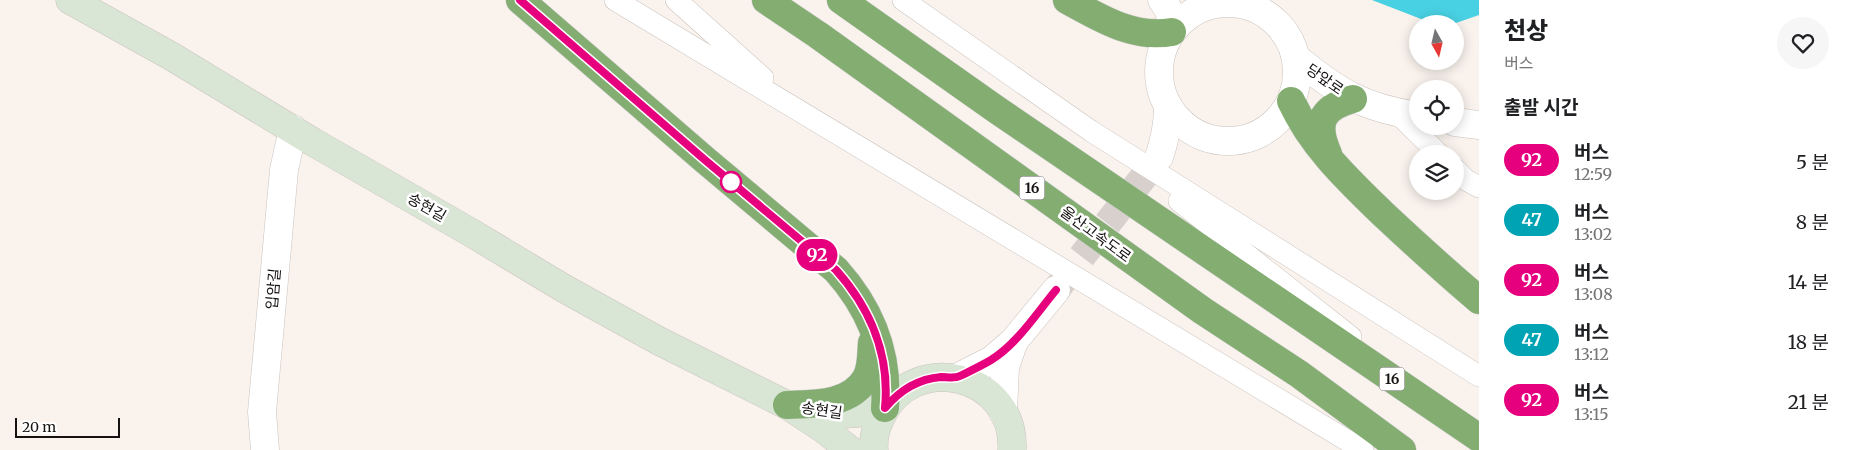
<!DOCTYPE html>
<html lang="ko">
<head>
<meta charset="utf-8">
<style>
  body { margin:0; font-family:Merriweather,"Noto Sans KR",serif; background:#f6f6f6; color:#202124; height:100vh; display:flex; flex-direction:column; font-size:19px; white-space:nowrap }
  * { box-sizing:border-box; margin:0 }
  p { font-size:16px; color:#757577 }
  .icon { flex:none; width:28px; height:28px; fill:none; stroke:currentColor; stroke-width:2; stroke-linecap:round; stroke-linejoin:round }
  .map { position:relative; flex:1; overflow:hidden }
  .side { display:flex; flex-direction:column; background:#fff; width:375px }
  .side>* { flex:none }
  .badge { padding:0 10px; border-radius:16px; font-size:18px; line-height:32px }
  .needle { width:32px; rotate:172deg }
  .controls { position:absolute; left:1409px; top:15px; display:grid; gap:10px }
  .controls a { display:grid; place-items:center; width:55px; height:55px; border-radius:50%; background:#fff; box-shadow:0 2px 12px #0003; font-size:25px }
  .scale { position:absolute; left:15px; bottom:12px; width:105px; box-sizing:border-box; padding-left:5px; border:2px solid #151211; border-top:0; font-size:14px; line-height:18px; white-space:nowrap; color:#151211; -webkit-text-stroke:4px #fff; paint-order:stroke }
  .map>.badge { position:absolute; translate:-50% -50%; box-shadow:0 0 0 2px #fff }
  h2 { padding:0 25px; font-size:19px; line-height:45px }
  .round { display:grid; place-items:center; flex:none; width:52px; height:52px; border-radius:26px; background:#f6f6f6 }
  .summary { display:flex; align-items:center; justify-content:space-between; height:85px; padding:0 25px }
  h1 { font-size:24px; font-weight:800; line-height:38px }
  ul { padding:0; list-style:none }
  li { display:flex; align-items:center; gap:15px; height:60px; padding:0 25px }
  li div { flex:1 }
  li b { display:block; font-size:19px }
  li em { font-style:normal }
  li .badge { min-width:55px; font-weight:700; text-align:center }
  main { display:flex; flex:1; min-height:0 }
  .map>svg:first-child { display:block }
</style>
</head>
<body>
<main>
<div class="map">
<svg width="1479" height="450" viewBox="0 0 1479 450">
  <rect width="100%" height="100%" fill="#f9f2ed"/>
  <path fill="#48d1e3" d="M1372,0H1479V15L1453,24H1434Z"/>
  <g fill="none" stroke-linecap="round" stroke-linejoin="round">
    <path stroke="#d7d0cc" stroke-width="28" stroke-dasharray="28 14" stroke-linecap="butt" d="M1056,290L1159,157"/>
    <g stroke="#cac3be" stroke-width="22">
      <g id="lane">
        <path d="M615,0L1363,450"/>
        <path d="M676,0L763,78"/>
        <path d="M903,0L1091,131L1479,376"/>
        <path d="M1397,113L1439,154"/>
        <path d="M1455,169L1466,180L1479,187"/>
        <path d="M1179,201L1351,337"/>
      </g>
    </g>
    <g stroke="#cac3be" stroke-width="29">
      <g id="street">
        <path d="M1162,0L1168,9L1175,28"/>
        <circle cx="1228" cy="72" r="69"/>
        <path d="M1296,58C1338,92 1363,108 1418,116"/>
        <path d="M1455,122L1479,125"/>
        <path d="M1159,157C1165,140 1168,124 1168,106"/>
        <path d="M957,378L992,360L1014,341L1056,290"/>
        <path d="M1003,412L1005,367L1014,341"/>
        <path d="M265,450L262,412L284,170L293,129"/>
      </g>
    </g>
    <g stroke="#cac3be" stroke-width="29">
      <g id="secondary">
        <path d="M70,0L171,56L313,142L470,232L565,289L659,341L787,405L825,430L850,450"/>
        <path d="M798,408C834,415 850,417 885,408"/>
        <path d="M874,450C873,439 876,427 881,417C913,349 1016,374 1012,450"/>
      </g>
    </g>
    <g stroke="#d0d0cf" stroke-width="29">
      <g id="highway">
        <path d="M520,0L705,160L836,270C871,309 889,355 885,408"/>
        <path d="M766,0L818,35L1203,311L1299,374L1402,450"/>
        <path d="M841,0L997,110L1479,438"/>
        <path d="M1067,0C1100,18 1133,39 1172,32"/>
        <path d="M1291,101C1312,146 1347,179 1382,213C1414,243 1446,272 1479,300"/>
        <path d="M1328,154C1315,124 1320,108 1353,99"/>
        <path d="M787,405C814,404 851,405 866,378C872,368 871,354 872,343"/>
      </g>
    </g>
    <use href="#lane" stroke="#fff" stroke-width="21"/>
    <use href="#street" stroke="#fff" stroke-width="28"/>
    <use href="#secondary" stroke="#dae6d5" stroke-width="28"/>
    <use href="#highway" stroke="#84ad72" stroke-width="28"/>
  </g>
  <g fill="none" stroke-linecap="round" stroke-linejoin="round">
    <g stroke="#fff" stroke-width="11">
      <path id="line" d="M520,0L705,160L836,270C871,309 890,356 885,408C900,390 917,379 941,377C947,377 954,379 960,376C970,371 981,366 991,360C1017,344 1036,314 1056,290"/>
    </g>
    <use href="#line" stroke="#e6007e" stroke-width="8"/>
  </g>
  <circle fill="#fff" stroke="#e6007e" stroke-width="2.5" cx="731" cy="182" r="10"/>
  <g text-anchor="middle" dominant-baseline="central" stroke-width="5" stroke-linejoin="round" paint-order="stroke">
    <g fill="#fff" stroke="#5b5958" stroke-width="1">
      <rect x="1019.5" y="176.5" width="25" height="23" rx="4"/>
      <rect x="1379.5" y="367.5" width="25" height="23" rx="4"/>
    </g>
    <g font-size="14" font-weight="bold" fill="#151211">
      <text x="1032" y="188">16</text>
      <text x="1392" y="379">16</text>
    </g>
    <g font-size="15" fill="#151211" stroke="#fff">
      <text transform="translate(1325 79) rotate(35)">당앞로</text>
      <text transform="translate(427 207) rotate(30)">송현길</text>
      <text transform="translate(1096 234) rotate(36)">울산고속도로</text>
      <text transform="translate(273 289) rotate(-85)">입암길</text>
      <text transform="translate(822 410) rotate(8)">송현길</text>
    </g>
  </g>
</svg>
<div class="controls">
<a><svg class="needle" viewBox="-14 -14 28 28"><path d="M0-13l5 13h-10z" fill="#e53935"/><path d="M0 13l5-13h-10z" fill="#757577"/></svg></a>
<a><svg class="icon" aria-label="locate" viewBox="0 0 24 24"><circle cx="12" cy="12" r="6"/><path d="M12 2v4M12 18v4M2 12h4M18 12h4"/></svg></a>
<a><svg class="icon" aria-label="layers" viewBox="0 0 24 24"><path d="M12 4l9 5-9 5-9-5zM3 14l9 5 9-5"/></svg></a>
</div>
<div class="scale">20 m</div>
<b class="badge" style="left:817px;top:255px;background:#e6007e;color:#fff">92</b>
</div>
<section class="side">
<div class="summary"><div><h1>천상</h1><p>버스</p></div><a class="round"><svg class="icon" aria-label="heart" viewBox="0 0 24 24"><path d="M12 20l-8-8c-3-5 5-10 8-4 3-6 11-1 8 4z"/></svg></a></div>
<h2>출발 시간</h2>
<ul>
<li><span class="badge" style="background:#e6007e;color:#fff">92</span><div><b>버스</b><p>12:59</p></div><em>5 분</em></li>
<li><span class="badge" style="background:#00a3b4;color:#fff">47</span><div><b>버스</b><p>13:02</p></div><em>8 분</em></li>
<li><span class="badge" style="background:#e6007e;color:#fff">92</span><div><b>버스</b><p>13:08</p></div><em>14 분</em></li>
<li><span class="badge" style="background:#00a3b4;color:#fff">47</span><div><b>버스</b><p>13:12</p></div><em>18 분</em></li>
<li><span class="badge" style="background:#e6007e;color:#fff">92</span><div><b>버스</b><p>13:15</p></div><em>21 분</em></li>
</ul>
</section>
</main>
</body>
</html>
